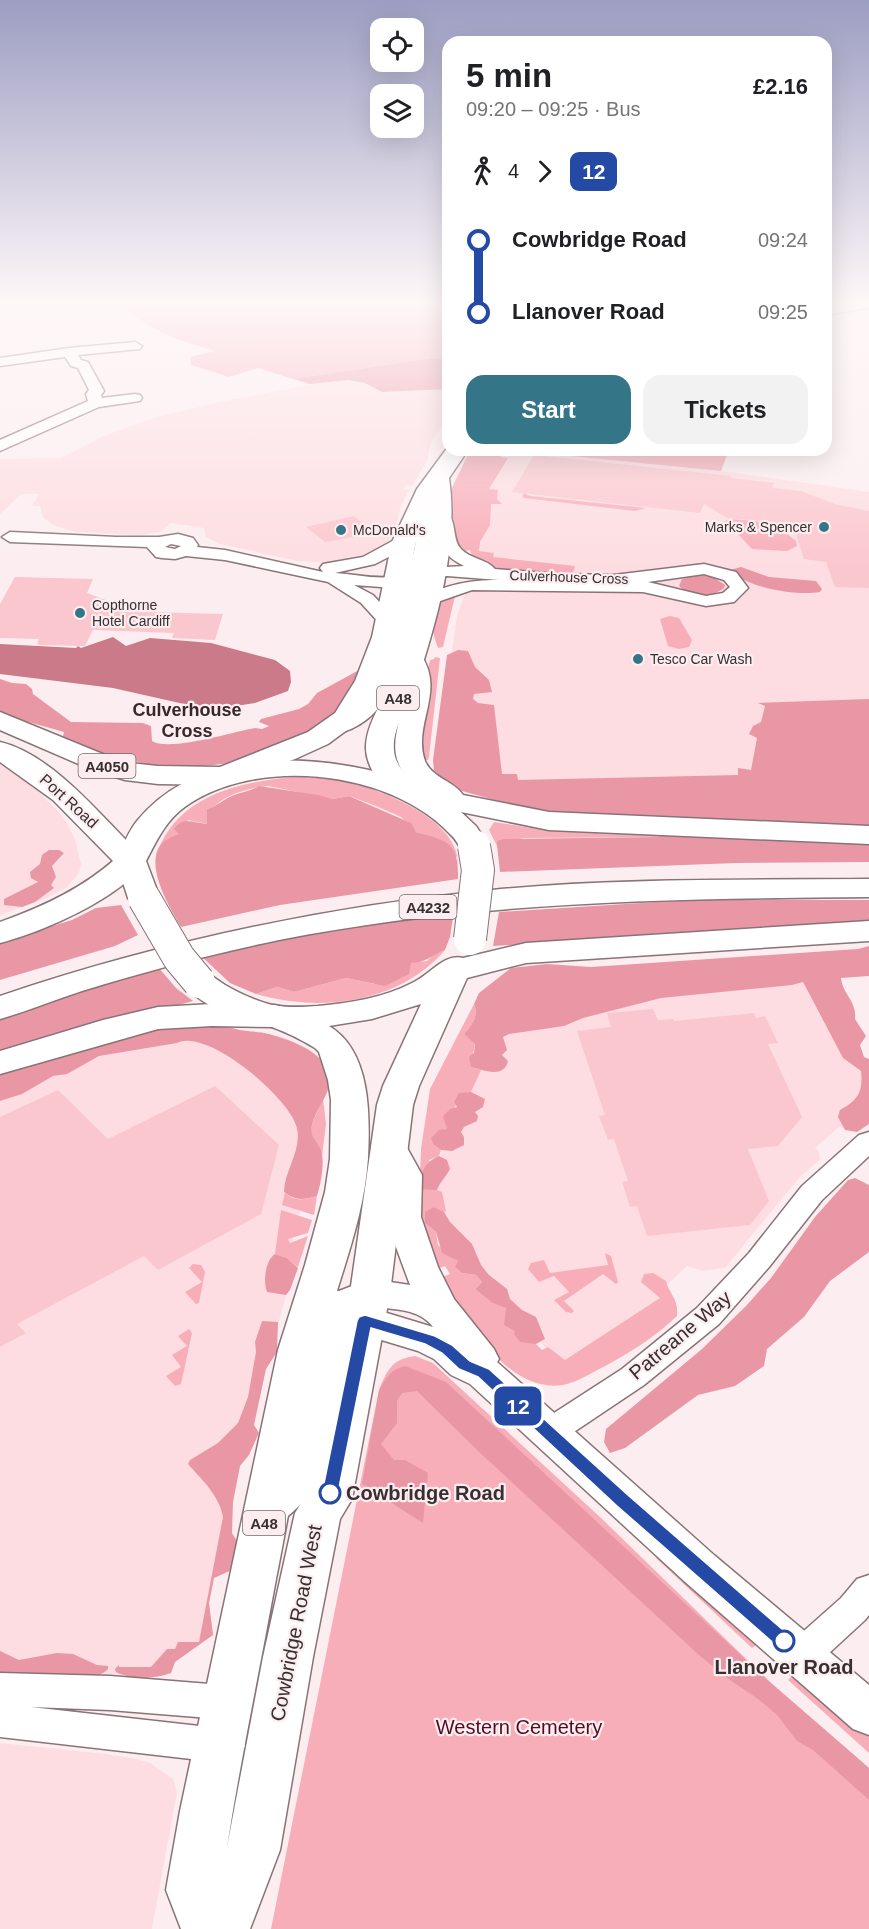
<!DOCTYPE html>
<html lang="en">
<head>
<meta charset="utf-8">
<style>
  body { margin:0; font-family:Arial,sans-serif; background:#f2f2f2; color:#202124; height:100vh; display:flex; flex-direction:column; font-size:22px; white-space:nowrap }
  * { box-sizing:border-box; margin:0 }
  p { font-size:20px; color:#757577 }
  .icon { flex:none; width:33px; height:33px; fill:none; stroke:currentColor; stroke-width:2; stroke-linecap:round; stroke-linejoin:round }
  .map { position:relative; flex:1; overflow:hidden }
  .panel { position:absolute; left:442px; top:36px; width:390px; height:420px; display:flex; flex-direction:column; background:#fff; border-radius:18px; box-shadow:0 6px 24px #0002 }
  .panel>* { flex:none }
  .badge { padding:0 12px; border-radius:9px; font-size:21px; line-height:39px }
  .controls { position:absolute; left:370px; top:18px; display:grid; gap:12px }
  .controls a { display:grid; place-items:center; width:54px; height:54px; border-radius:12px; background:#fff; box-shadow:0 6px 24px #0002; font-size:30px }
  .map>.badge { position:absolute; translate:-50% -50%; box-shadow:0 0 0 3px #fff }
  .legs { display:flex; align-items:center; gap:9px; height:66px; padding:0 24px; font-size:20px }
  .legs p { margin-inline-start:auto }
  .headline { display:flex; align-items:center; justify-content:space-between; height:102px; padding:0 24px }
  h1 { font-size:33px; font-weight:700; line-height:45px }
  .cta { display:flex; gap:12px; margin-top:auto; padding:12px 24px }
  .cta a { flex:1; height:69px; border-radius:18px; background:#347588; color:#fff; font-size:24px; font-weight:700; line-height:69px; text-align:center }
  .cta a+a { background:#f2f2f2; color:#202124 }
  ul { padding:0 24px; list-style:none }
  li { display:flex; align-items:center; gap:21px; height:72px; font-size:22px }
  li i { display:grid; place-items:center; width:9px; height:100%; margin:0 8px; background:currentColor }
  li i::after { content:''; width:15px; height:15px; margin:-8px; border:4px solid; border-radius:50%; background:#fff }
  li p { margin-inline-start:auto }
  li:first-child i { background:linear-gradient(#0000 50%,currentColor 0) }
  li:last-child i { background:linear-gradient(currentColor 50%,#0000 0) }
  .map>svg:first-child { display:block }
</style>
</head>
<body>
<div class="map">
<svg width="869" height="1929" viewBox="0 0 869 1929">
  <rect width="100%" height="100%" fill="#fceef0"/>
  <g fill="#fddde1">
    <path d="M336,380L365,383L382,392L448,389V418L431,442L427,461L419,474L412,486L406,485L403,489L409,490L401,505L395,531L384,547L372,555L340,563L298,561L220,544L206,537L204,528L171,523L160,532L141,535L76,532L53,525L43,517L40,506H32L39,494H21L0,514V459L61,458L104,436L153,418L220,402Z"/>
    <path d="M483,450H510L721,471L869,492V813L495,793L441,731L457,616L465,594L482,589L494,567L469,546Z"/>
    <path d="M0,763L27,781L56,809L68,825L76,842L81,864L79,873L67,887L47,898L0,915Z"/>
    <path d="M803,982L843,1058L861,1071L869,1124L857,1132L839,1127L815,1148L819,1151L820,1159L799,1178L725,1268L702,1271L687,1266L666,1286L670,1291L563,1367L423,1213L439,1160L496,1036L661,994Z"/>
    <path d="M203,1031L310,1109L311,1174L289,1252L299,1263L290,1290L286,1295L240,1466L219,1574L214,1578L209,1603L213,1635L175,1662L171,1673L163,1676L0,1670V1082L90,1051Z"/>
    <path d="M0,1743L106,1754L136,1759L150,1763L173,1779L177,1792L152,1929H0Z"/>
  </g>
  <g fill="#f8aeb9">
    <path d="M111,299H448V359L431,358L293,379L258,368L229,377L191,365L190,357L215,351L177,339L151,327Z"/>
    <path d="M470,450H504L500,457L508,458L489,489L498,490L497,499L502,504H491L490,525L480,542L479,551L494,553L493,557L575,566L573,572H518L494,567L473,559L470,550L460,552L448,511L452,488Z"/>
    <path d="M510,450H729L721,471Z"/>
    <path d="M524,493L530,496L646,508L635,511L524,498L522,496Z"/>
    <path d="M730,519L756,521L785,532L796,541L797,546L787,551L752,549L738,534L719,524Z"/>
    <path d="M455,596L443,647L438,648C430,627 426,604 455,596Z"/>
    <path d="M670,616L679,618L692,640L689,647L679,649L668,646L660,619Z"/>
    <path d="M435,657L440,658L429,757L428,760L415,762L420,702L430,660L434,659Z"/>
    <path d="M292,777C309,777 326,777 343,781C381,789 462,820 458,867L457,857L425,835L416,832L401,817L376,806L349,796L333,799L268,786C255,787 235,792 224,799C217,803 215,807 207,809V824L188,820L180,834L163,842L158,851C178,796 239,782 292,777Z"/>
    <path d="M494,822L545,830L661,835L657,837L524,838L497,845L498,848L489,830Z"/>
    <path d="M445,950C400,1003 320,1013 256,994L277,987L294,992L346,978L375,984L411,963L427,961L433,955Z"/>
    <path d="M474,1004C479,1016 472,1025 464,1034L475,1043L471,1067L481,1070L471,1092L459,1094C457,1109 446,1119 447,1129L434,1145L441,1150L439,1156L429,1160L437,1190L442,1192L446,1211L444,1212L434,1207L425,1223L436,1232L438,1245L458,1261L462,1273L476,1275L482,1282L475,1289L492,1303L507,1308L515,1331L535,1343L542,1350L548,1347L565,1360L660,1298L641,1282L644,1274L653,1273L666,1281C669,1294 679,1299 677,1316C655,1337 631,1352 605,1366C591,1373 578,1382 563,1385C506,1394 465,1317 440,1278L450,1274L445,1266L437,1269L424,1231L419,1203L421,1149L430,1089Z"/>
    <path d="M323,1098L326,1124L321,1164C321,1147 312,1143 311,1131C311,1121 320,1109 323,1098Z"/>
    <path d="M285,1193C297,1202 303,1200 317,1196L314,1215L282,1205Z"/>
    <path d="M281,1210L312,1220L308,1233L288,1239L290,1243L308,1236L298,1267L287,1258L275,1254Z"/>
    <path d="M605,1253L611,1256L618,1282L616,1284L603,1274L564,1301L574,1311L572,1313L566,1312L554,1300L569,1292L554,1276L539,1282L528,1269L531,1263L544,1260L550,1273L608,1265Z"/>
    <path d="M193,1264L201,1265L205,1272L199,1303L196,1304L185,1292L202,1282L189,1268Z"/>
    <path d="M189,1329L192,1333L181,1384L175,1386L166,1376L181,1367L172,1355L187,1346L178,1336Z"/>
    <path d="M415,1356L433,1363L601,1518L771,1683L869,1768V1929H271L379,1390C387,1370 392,1359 415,1356Z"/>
    <path d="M658,1556L761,1641L752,1648L656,1558Z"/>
    <path d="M797,1672L869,1736V1753L788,1680Z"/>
  </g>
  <g fill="#ea97a5">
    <path d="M431,358L448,359V389L382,392L365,383L348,380L310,384L293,379Z"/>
    <path d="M741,567L769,577L816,581L822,589L820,592C797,596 746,588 730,570Z"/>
    <path d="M699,575L713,577L725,585L724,588C712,598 690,597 679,586L682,579Z"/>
    <path d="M458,650L468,651L475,667L489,680L492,692L474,694L473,699L478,703L494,705L502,774H517L518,780L738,775V768L751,770L757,738L749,734L753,726L761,722L765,706L758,703L869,699V829L547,815L455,789L434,771L433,760L447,655Z"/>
    <path d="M361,669L342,711L313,731L231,763L186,768L147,765L129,759H105L65,739L63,736L64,732L0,714V679L12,683L26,684L32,689L33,694L71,722L143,723L151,726L152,741C169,752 232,732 255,728L262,729L269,726L259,722L261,719L299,709L308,704L317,693Z"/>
    <path d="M259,786L318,795L333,799L349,796L411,823L416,832C447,841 459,841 458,879L280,905L181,927C170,908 143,864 162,843C166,839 174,836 179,834L174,829C183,816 194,823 207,824V809C218,806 223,799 234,795C242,792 251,791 259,786Z"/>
    <path d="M661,835L869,842V862L736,863L500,872L497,845V841L504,839L657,837Z"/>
    <path d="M49,850H59L64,853L52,866L56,877L51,885L54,888L35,902L22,907L4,905V899L38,882L31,878L30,872L40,864L42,855Z"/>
    <path d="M688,900H869V925L493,946L499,912Z"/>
    <path d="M121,905L138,935L115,946L0,980V942L72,920L96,908Z"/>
    <path d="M454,911L450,937L445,950C432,955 425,963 411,963L409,974L385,986L346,978L294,992L277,987L256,994L230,983L200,955L312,932Z"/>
    <path d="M869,946V976L841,978C843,995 857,1001 855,1019L866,1036L860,1045L864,1057L869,1059V1124L857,1132L845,1130L838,1117L840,1110C859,1100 863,1091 861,1071L843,1058L803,982L792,985L661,998L583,1018L564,1026L509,1034L503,1037L507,1050L502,1055L508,1061C504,1079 483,1070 471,1067L469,1057L474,1053L475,1044L464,1034C472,1025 479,1016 474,1004L479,993L511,968L547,964L591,967L858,949Z"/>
    <path d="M158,967L176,988L193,1001L175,1006L173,1009L0,1057V1015Z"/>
    <path d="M225,1024C237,1033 255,1030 269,1034C292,1040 337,1056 329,1087C325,1100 315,1112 312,1125C309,1136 317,1141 321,1150C325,1163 321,1183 317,1196C302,1200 297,1201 284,1192C284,1170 304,1148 296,1125C287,1096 207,1028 177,1043L99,1056L67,1074L53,1076L22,1094L0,1101V1071L140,1029Z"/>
    <path d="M471,1092L485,1099L483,1107L475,1112L478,1116L477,1121L464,1127L461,1132L464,1137V1145L452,1151L441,1150L434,1145L431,1138L439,1130L447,1129L443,1116L450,1109L457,1107L454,1102L459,1093Z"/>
    <path d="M439,1156L447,1160L450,1169C446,1177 440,1182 437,1190L419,1189C421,1173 423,1163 439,1156Z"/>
    <path d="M855,1178L869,1185V1252L830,1281L804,1317L767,1349L764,1366L735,1386L698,1395L625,1448L610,1453L604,1442L606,1429L702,1349L746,1306L771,1278L815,1217L848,1180Z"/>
    <path d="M434,1207L444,1212L450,1222L472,1244L481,1265L489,1275L507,1289L510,1299L522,1310L536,1317L545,1339L536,1344L520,1342L514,1334L515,1331L504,1325L506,1308L492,1303L475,1289L482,1282L476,1275L462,1273L455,1267L458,1261L442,1253L436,1232L425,1223V1212Z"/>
    <path d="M275,1254L287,1258L298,1268L290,1290L286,1295L267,1292C263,1281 265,1261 275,1254Z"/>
    <path d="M262,1321L278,1322L277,1352L266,1369L254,1425L259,1433L249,1455L240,1466L233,1502L232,1533L240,1546L234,1569L214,1578L209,1603L213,1635L175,1662L171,1673C155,1679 131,1680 116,1672L115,1669L119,1665V1667H151L167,1649H175L178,1642H199L223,1517C219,1495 202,1480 188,1464L190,1460L218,1443L238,1423L248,1397L256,1352L255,1342Z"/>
    <path d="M405,1366L446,1382L771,1683L869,1768V1800L813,1750L797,1741L777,1715L758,1699L730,1680L700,1656L477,1450L417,1391L402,1393L397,1401V1423L381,1444L394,1460H405L428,1473L423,1523L362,1484L379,1390C386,1378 391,1369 405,1366Z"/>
    <path d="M0,1651L19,1660L57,1653L73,1654L97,1665L108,1666V1669C93,1686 23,1680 0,1679Z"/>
  </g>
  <path fill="#ca7a88" d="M113,637L126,646L150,638L211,643L275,660L290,671L291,682L288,691L255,703L223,708L184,704L113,688L0,674V644L76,648L78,646L81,648Z"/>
  <g fill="#fbc7ce">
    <path d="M534,455L731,476V478L774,483L772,488L801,491L835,504L869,511V588L835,587L826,562L804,559L796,534L762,521L727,518L704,504L700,513L512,492Z"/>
    <path d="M354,516L375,533L325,542L306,527Z"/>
    <path d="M15,577L93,579L87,593L119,605L114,611L223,614L215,640L172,638L174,633L93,630L85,646L40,645L37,644L39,639L0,638V604Z"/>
    <path d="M653,1009L658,1020L673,1019L674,1021L754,1013L756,1018L765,1016L778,1043L768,1044L802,1117L778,1146L748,1149L769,1201L750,1225L647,1236L637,1206L630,1207L622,1182L628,1181L614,1139L608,1140L599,1116L605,1115L577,1031L611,1027L607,1013Z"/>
    <path d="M215,1086L279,1145L261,1214L158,1270L144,1256L17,1324L26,1333L0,1347V1117L58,1090L108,1139Z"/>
  </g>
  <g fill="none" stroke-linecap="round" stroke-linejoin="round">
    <g stroke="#887477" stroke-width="3">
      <g id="minor">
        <path d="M135,342L142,346L140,349L78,355L81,360L88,362L104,391L101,395L102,398L135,394L140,395L142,398L140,401L99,407L0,451V440L88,401L86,394L89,390L78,368L71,366L65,357L0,366V358L69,348Z"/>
        <path d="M442,486L450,491L442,501L438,512L448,513L450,516C456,526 453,541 461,549C470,559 487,559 495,569L558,574L614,575L704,564L736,572L748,588L734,602L706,606L643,592L472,590L426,606L417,601C408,645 398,707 353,728C343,732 336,736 326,733L323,729L326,725C336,720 346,717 355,710C378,691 387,654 394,626H382L361,603L328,582L225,560L186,556L175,559L162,558L156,557L147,547L10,542L2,537L10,532L116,537H159L178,534L193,538L198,545L197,547L225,550L323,572L320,568L323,564L363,557L398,538H410L412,542L410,546L375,564L335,573C353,574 373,579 391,577C431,574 403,496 442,486ZM436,520C446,543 435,551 464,566L428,568ZM171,544L181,546L175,549L165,547ZM704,574L724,580L730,587L723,593L706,596L648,582ZM447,576L499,580C467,580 449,585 420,597L418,600L421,583L433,577ZM354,585L394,588L403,586L395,619L373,595Z"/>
        <path d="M869,1132V1156L822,1200L769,1267L719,1324L644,1385L559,1442L548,1446L537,1442L532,1433L537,1424L622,1369L697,1308L749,1253L802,1186L859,1135Z"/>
        <path d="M869,1575V1615L865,1620L814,1667L801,1672L788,1667L783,1656L788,1645L841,1598L857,1579Z"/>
        <path d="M0,1673L110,1676L234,1686L247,1691L252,1703L247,1715L234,1720L110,1710L31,1707L226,1729L239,1734L245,1746L239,1758L226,1763L0,1737Z"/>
      </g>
    </g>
    <g stroke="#887477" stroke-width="3">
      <path id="tertiary" d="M389,1134L401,1137L422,1175L421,1217L438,1267L454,1299L494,1349L499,1359L497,1362L714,1555L869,1685V1735L853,1729L684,1581L470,1384L451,1375L434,1359L418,1351L355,1332L321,1478C314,1492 282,1528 265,1527C261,1527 255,1524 251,1522L245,1510L251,1498L283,1470L321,1317L300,1312L294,1302L300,1292L313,1288L339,1291L370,1279L410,1285L385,1217L388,1175L372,1145L377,1137ZM373,1307C394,1309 420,1309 433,1327L377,1310Z"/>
    </g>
    <g stroke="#887477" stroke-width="3">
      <g id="primary">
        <path d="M861,299H869V308L826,315V305Z"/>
        <path d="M448,447V450H468L449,478C459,546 437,620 416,685C409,706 392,727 394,750C395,767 408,775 417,788L413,794C407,796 402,797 395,795C379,789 365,762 366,746C367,723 383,702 391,681C410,627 427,569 429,511L416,542L392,657L381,681L355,724L328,744L295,759L223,785L158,784L125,780L90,769L0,730V712L110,757L129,763L158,766L220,767L308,732L335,713L355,681L372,637L392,542L417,489Z"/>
        <path d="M0,742C47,753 91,804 124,838C131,846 140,852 146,861C121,898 43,932 0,943V922C40,908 81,889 113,861L53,800L0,762Z"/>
        <path d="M869,879V897C671,899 474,901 279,940C212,954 146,971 82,991C54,1000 28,1011 0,1019V996C160,942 324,907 492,890C617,878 743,880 869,879Z"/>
        <path d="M212,1004L275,1005L287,1008L292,1016L287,1024L275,1027L212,1026L158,1029L0,1074V1051L103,1020L158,1007Z"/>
      </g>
    </g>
    <g stroke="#887477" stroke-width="3">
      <g id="trunk">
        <path d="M412,653L421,655C446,692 412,725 425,761C432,778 454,781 463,795L549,812L869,826V844L549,830L461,812L476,826L489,846L485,852L474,855L463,852C459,846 456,839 450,834C390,770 258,756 186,806C166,820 157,840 146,861L160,898L155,905L144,907L133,905L128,898L116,861C122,848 128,832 137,821C202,742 324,754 410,781C381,749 403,723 406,688C406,679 401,670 399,661L403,655Z"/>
        <path d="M869,921V941L526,963L467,978L419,1086L413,1105L390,1293L352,1499L340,1519L313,1657L280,1850L250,1929H181L166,1890L180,1811L278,1350L305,1265L325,1192L330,1159L331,1100L328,1080L319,1052L315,1048C299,1038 281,1030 264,1024C236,1015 200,1008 182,982L187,975C191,974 196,972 201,972C210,973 217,980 225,985C239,993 256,1001 272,1005C286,1008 303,1007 318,1006C350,1003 383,998 412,983C430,975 444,953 463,958L526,943ZM421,1004L383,1086L377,1105L350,1293L308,1492L295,1513L263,1657L227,1847C241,1757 260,1668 276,1579C291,1503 303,1427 320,1352C334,1288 364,1225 368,1158C370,1115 371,1051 329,1026L372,1019Z"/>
      </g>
    </g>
    <use href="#minor" fill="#fff" fill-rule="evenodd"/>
    <use href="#tertiary" fill="#fff" fill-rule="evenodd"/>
    <use href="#primary" fill="#fff" fill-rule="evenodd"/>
    <use href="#trunk" fill="#fff" fill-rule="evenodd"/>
    <g stroke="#887477" stroke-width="34" stroke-linecap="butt">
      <g id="trunk-bridge">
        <path d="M144,898L179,958L199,982"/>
        <path d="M470,939L478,870L474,846"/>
      </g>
    </g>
    <use href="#trunk-bridge" stroke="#fff" stroke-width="32"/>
  </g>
  <linearGradient id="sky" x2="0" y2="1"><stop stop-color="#9c9dc2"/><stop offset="0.53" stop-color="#fef7f8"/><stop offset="1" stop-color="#fef7f8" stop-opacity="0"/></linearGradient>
  <rect width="869" height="569" fill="url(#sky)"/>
  <path fill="#244aa5" stroke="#fff" stroke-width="1.5" d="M365,1315L435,1336L452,1345L470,1361L489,1369L629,1496L790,1636L793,1641L790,1647L784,1649L778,1647L617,1506L478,1377L459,1369L442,1353L425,1344L371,1328L338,1493L335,1498L330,1500L324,1498L322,1493L357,1321L359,1317Z"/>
  <g fill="#347588" stroke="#fceef0" stroke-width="2">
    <circle cx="824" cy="527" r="6"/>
    <circle cx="341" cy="530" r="6"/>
    <circle cx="80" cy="613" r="6"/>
    <circle cx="638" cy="659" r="6"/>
  </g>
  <g fill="#fff" stroke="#244aa5" stroke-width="3">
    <circle cx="330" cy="1493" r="10"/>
    <circle cx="784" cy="1641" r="10"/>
  </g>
  <g text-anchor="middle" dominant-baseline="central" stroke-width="4.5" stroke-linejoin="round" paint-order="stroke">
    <g font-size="14" fill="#382f30" stroke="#fceef0" text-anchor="start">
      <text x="812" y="527" text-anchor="end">Marks &amp; Spencer</text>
      <text x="353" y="530">McDonald's</text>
      <text x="92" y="605">Copthorne<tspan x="92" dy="16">Hotel Cardiff</tspan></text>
      <text x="650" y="659">Tesco Car Wash</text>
    </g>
    <g font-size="14" fill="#382f30" stroke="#fceef0">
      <text transform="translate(569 577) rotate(2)">Culverhouse Cross</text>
    </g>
    <g fill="#fceef0" stroke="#73686a" stroke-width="1.5">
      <rect x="377" y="686" width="42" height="24" rx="4.5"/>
      <rect x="78.5" y="754" width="57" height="24" rx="4.5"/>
      <rect x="399.5" y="895" width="57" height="24" rx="4.5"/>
      <rect x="243" y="1511" width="42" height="24" rx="4.5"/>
    </g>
    <g font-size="15" font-weight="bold" fill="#382f30">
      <text x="398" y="698">A48</text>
      <text x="107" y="766">A4050</text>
      <text x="428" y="907">A4232</text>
      <text x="264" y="1523">A48</text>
    </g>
    <g font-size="16" fill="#382f30" stroke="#fceef0">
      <text transform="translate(69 801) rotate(42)">Port Road</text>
    </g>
    <g font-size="18" font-weight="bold" fill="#38272a" stroke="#fceef0">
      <text x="187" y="710">Culverhouse<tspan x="187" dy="21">Cross</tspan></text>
    </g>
    <g font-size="20" fill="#382f30" stroke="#fceef0">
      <text transform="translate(680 1335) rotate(-40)">Patreane Way</text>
      <text transform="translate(296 1623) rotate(-79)">Cowbridge Road West</text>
    </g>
    <g font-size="20" font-weight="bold" fill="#382f30" stroke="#fceef0" text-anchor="start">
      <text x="346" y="1493">Cowbridge Road</text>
      <text x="784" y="1667" text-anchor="middle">Llanover Road</text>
    </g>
    <g font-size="20" fill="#540b22" stroke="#fceef0">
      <text x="519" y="1727">Western Cemetery</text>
    </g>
  </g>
</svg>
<div class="controls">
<a><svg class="icon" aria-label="locate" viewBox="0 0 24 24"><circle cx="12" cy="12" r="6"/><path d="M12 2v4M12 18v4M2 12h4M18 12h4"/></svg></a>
<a><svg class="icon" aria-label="layers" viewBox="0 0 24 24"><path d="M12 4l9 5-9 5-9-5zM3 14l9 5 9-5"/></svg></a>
</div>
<b class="badge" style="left:518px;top:1406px;background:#244aa5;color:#fff">12</b>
<section class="panel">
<div class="headline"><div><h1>5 min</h1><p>09:20 – 09:25 · Bus</p></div><b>£2.16</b></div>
<div class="legs"><svg class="icon" aria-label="walk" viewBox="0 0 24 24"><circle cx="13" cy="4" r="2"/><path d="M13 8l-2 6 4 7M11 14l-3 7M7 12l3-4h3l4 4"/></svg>4<svg class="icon" aria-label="forward" viewBox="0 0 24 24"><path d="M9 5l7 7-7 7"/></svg><b class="badge" style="background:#244aa5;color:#fff">12</b></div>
<ul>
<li><i style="color:#244aa5"></i><b>Cowbridge Road</b><p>09:24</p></li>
<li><i style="color:#244aa5"></i><b>Llanover Road</b><p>09:25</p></li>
</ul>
<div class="cta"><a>Start</a><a>Tickets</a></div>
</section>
</div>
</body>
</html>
